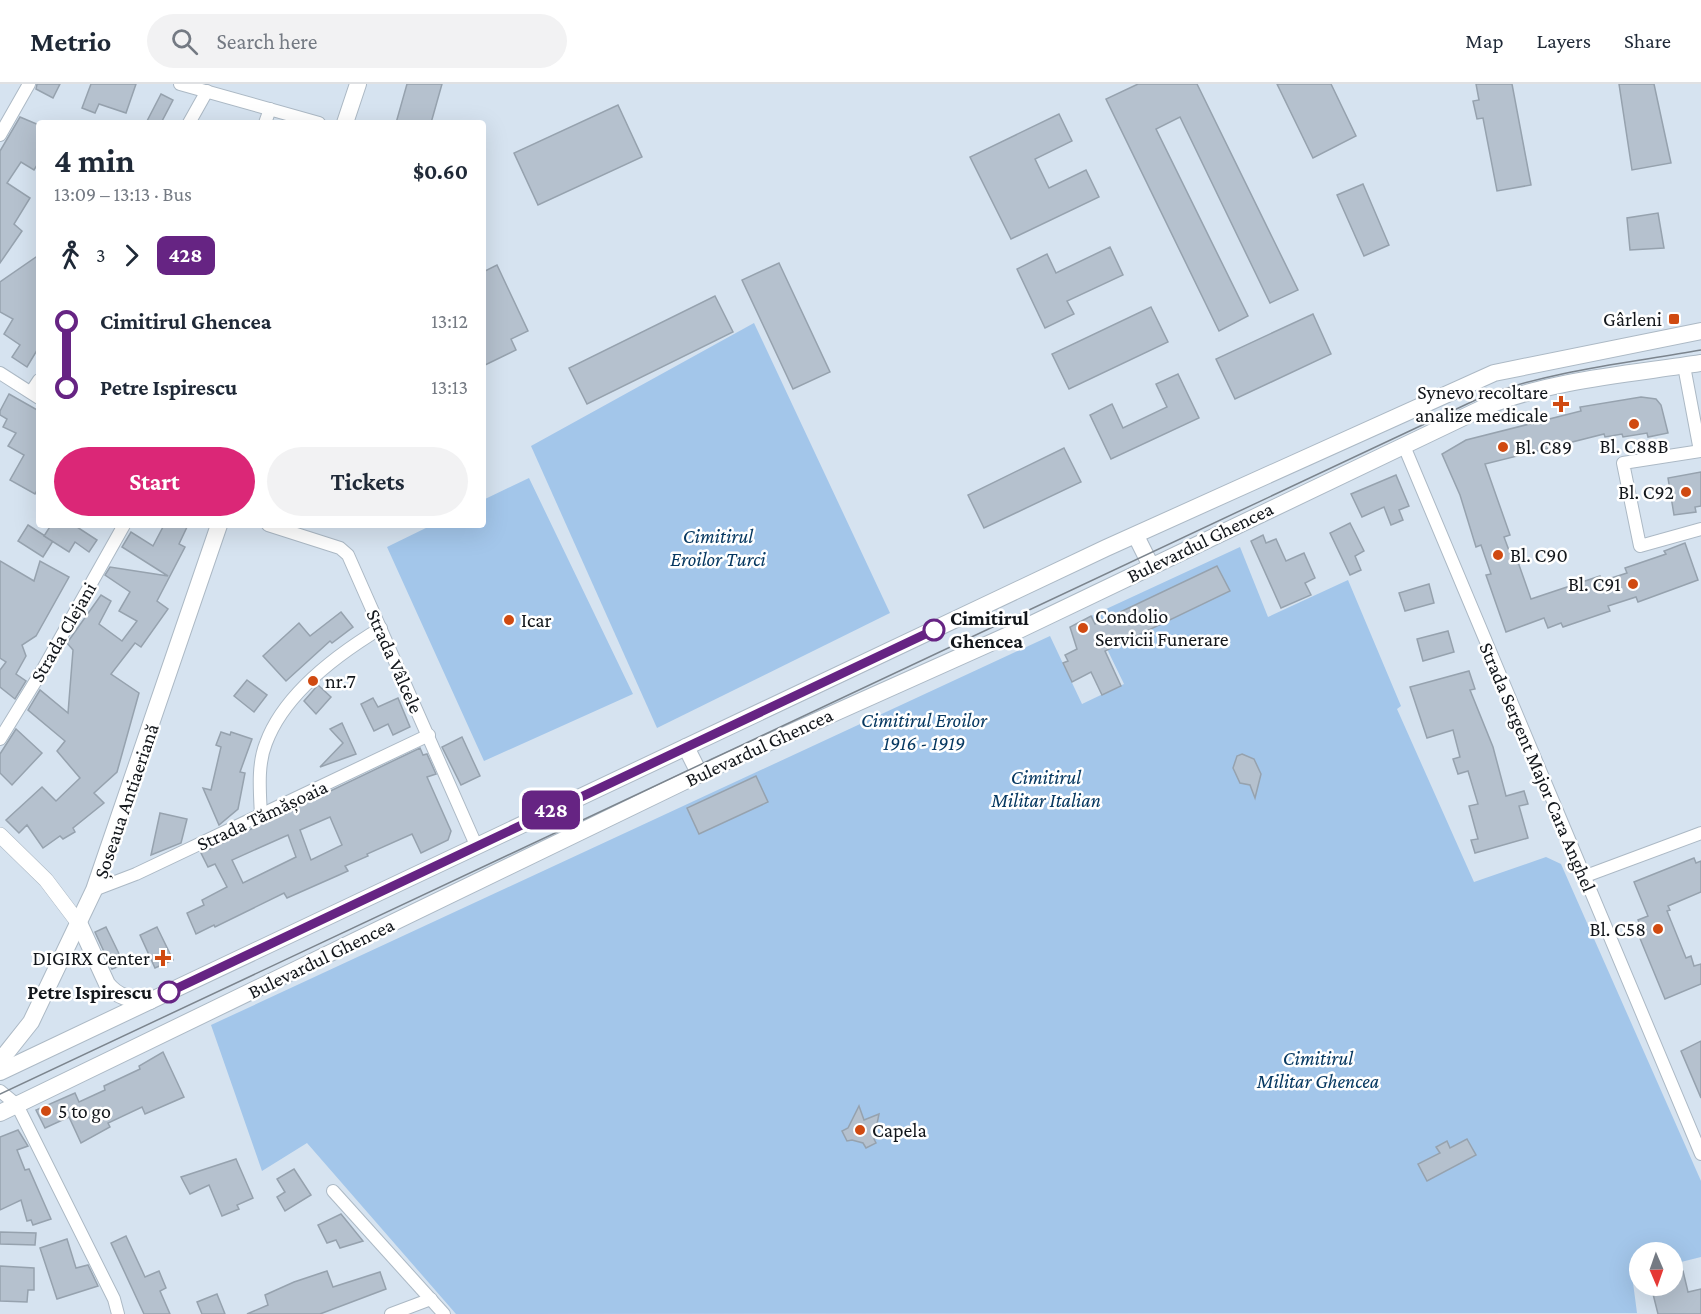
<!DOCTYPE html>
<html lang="en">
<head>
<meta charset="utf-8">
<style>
  body { margin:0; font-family:"Crimson Pro",serif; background:#f2f2f3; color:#1f2937; height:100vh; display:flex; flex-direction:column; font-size:22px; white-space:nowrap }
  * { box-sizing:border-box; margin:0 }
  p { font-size:20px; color:#747a83 }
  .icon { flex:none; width:33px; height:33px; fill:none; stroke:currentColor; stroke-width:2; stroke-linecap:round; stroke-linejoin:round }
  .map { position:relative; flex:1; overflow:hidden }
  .details { position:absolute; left:36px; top:36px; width:450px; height:408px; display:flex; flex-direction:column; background:#fff; border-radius:6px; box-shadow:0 6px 24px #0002 }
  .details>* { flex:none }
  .badge { padding:0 12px; border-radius:9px; font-size:21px; line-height:39px }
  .needle { width:39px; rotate:178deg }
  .tools { position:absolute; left:1629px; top:1158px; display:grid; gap:12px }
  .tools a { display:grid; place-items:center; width:54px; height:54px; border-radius:50%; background:#fff; box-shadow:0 6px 24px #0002; font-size:30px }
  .map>.badge { position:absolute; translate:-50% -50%; box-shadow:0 0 0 3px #fff }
  .legs { display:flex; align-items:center; gap:9px; height:66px; padding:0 18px; font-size:20px }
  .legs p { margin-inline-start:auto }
  .headline { display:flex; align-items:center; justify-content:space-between; height:102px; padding:0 18px }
  h1 { font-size:33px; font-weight:700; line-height:45px }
  .action { display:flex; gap:12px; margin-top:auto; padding:12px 18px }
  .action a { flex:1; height:69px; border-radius:36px; background:#db2777; color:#fff; font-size:24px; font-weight:700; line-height:69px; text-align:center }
  .action a+a { background:#f2f2f3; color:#1f2937 }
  ul { padding:0 18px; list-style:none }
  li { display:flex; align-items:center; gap:21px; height:66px; font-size:22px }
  li i { display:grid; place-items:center; width:9px; height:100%; margin:0 8px; background:currentColor }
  li i::after { content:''; width:15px; height:15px; margin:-8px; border:4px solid; border-radius:50%; background:#fff }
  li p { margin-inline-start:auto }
  li:first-child i { background:linear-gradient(#0000 50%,currentColor 0) }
  li:last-child i { background:linear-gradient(currentColor 50%,#0000 0) }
  header { display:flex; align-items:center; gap:36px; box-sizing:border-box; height:84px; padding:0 30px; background:#fff; border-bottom:2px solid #e0e1e3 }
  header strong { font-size:28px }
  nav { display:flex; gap:33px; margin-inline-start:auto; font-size:21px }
  .search { width:420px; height:54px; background:#f2f2f3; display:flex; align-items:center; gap:15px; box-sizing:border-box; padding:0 21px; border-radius:33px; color:#747a83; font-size:22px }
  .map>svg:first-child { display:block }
</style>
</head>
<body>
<header>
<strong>Metrio</strong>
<div class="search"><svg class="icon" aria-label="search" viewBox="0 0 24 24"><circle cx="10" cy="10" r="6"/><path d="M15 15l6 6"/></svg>Search here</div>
<nav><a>Map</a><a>Layers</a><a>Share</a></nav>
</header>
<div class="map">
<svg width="1701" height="1230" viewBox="0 0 1701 1230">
  <rect width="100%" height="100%" fill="#d6e3f0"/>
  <g fill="#a3c6ea">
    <path d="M754,239L890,529L657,644L531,362Z"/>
    <path d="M529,394L633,610L484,677L387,463L432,441H483V416Z"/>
    <path d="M1240,463L1268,533L1348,496L1401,622L1397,625L1474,798L1546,773L1561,780L1701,1097V1173L1673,1180L1672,1168H1640L1639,1189L1632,1191L1637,1229L456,1230L307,1059L262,1087L211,941L1050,552L1082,620L1124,600L1091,532Z"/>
  </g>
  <g fill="#b5c1ce" stroke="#96a2ae" stroke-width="1.5" fill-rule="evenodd">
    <path d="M37,0H60L53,14L36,5Z"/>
    <path d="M91,0H136L126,29L99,20L95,29L82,24Z"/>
    <path d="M407,0H442L431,39H396Z"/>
    <path d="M1138,0H1197L1298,206L1270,219L1180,33L1156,45L1248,232L1219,247L1106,15Z"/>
    <path d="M1277,0H1331L1356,52L1313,74Z"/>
    <path d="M1476,0H1512L1531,101L1497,107L1483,34L1477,35L1473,17L1479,16Z"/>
    <path d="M1619,0H1654L1671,79L1632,86Z"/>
    <path d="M161,10L173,16L161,39H146Z"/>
    <path d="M618,21L642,73L538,121L514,69Z"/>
    <path d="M1059,30L1072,57L1035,75L1049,104L1086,86L1099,113L1011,155L970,73Z"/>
    <path d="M20,33L39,41V78L34,86L21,78L7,99L30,114L14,140L22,147L0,179V67Z"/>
    <path d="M1363,100L1389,161L1364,172L1337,111Z"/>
    <path d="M1658,129L1664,164L1630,166L1627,134Z"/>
    <path d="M1110,163L1123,191L1067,217L1074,230L1045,244L1017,185L1047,170L1056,189Z"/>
    <path d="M39,171V263L27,283L12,273L20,261L4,250L13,235L0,228V198Z"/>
    <path d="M779,179L830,288L793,305L742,196Z"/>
    <path d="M497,181L528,247L511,255L516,266L483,282V188Z"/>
    <path d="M715,212L733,248L587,320L569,284Z"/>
    <path d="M1151,223L1168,258L1069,305L1052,270Z"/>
    <path d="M1313,230L1331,270L1235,315L1216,275Z"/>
    <path d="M1178,290L1199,334L1111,375L1090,331L1112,320L1123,344L1167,323L1156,300Z"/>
    <path d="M9,310L39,327V402L35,410L10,396L24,371L8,362L16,349L3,343L7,335L0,331V327Z"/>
    <path d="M1641,313L1656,315L1661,321L1668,349L1648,353L1647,349L1623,353L1622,350L1605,353L1604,350L1485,380L1510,451L1504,453L1514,480L1518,478L1531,515L1600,492L1602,497L1627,489L1625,484L1666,470L1664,467L1685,459L1698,496L1638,518L1636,513L1608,522L1610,527L1563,543L1561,539L1548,544L1544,534L1506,548L1486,491L1491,490L1481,461L1476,463L1460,411L1442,370L1466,356L1581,327L1580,323Z"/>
    <path d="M1064,364L1081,398L984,444L968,411Z"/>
    <path d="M1701,388V422L1695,423L1696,428L1674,431L1668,394Z"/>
    <path d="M1396,391L1409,422L1399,426L1403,436L1391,441L1384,423L1362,433L1351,410Z"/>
    <path d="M1350,439L1364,467L1355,472L1361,486L1350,491L1330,449Z"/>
    <path d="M28,441L53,457L43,473L18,457Z"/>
    <path d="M51,441H74L97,456L89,468L75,458L69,468L44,452Z"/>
    <path d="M164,441H188L179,460L185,463L157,517L168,525L141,563L135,559L111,590L139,609L117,688L94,709L104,719L73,744L75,748L63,755L60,752L43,764L27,741L19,749L6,736L42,703L56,717L80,694L57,667L65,657L28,626L40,606L68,629L73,566L67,559L101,511L111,517L99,540L122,557L137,537L119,527L130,508L105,491L110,483L168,492L122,463L131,448L153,462Z"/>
    <path d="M1263,451L1266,459L1276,455L1286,477L1304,469L1315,494L1305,499L1311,511L1281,524L1251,457Z"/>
    <path d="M0,477L34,497L40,477L69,493L36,552L22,561L26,572L16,590L26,597L15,615L0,603V586L6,578L0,574Z"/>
    <path d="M1217,482L1230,507L1105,567L1121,602L1102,611L1091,588L1072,598L1063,579L1068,577L1065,571L1077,565L1070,543L1091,532L1095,540Z"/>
    <path d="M1429,500L1434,519L1405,527L1399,509Z"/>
    <path d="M341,528L353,543L332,559L330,557L286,597L263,572L299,539L310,552Z"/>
    <path d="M1448,547L1454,568L1423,577L1417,555Z"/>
    <path d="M1469,587L1475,605L1470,606L1493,663L1506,712L1524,707L1528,720L1519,722L1528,754L1475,769L1471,756L1478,755L1469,722L1478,720L1468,687L1458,690L1453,675L1460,673L1453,646L1427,654L1410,603Z"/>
    <path d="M247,596L267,611L254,628L234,612Z"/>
    <path d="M318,601L331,613L316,630L304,617Z"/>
    <path d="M373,614L378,623L398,614L410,643L393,651L388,640L374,647L361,620Z"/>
    <path d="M342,639L356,670L320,683L343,659L330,645Z"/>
    <path d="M16,645L42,669L12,701L0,689V670Z"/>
    <path d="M221,648L230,651L231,648L252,655L240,688L245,689L238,725L219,741L203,704L211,706L221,663L216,661Z"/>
    <path d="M462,653L480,692L461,701L442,663Z"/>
    <path d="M420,664L423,671L427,670L436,690L427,693L451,747L448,756L421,769L412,750L367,770L368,772L345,782L348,787L339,791L287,814L284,809L215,843L214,841L196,850L187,829L204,821L202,816L227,803L215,780L208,783L201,769ZM330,733L342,761L311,776L300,746ZM288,751L296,773L243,799L232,776Z"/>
    <path d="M1242,670L1254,675L1261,690L1255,714L1250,701L1240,699L1233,684L1237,672Z"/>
    <path d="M756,692L768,718L699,750L687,724Z"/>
    <path d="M160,729L187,735L181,759L151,771Z"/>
    <path d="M1694,774L1696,779L1701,777V808L1668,822L1670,826L1667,827L1686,874L1691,872L1694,882L1701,880V900L1665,915L1639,852L1644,850L1638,836L1648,832L1634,798Z"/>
    <path d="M106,843L124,880L112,885L95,848Z"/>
    <path d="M157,843L173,876L155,884L140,851Z"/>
    <path d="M1701,957V1014L1681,967Z"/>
    <path d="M163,968L184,1013L145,1030L142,1023L108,1039L110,1043L81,1059L69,1033L45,1044L36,1026L75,1009L79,1018L105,1006L104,1002L140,985L139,982Z"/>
    <path d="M859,1022L864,1036L879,1030L874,1055L876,1059L866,1064L863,1059L852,1056L847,1057L842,1047L848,1044Z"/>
    <path d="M18,1046L28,1062L17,1066L25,1086L29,1085L51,1135L33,1141L31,1136L27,1137L21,1116L0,1126V1053Z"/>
    <path d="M1467,1055L1476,1071L1427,1097L1418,1080L1440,1069L1436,1063L1447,1057L1450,1064Z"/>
    <path d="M236,1075L253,1114L237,1121L239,1125L222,1132L209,1101L190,1110L181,1093Z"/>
    <path d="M294,1085L311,1111L285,1127L277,1113L285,1108L277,1095Z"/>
    <path d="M341,1130L363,1157L340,1164L336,1156L327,1159L318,1141Z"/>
    <path d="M0,1148L36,1149L35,1161L0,1160Z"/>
    <path d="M126,1152L145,1193L159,1187L166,1204L160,1207L170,1230H144L111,1159Z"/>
    <path d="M67,1155L76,1184L88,1181L98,1202L57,1215L40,1164Z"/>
    <path d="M0,1182L34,1184V1206H28L27,1218L0,1217Z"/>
    <path d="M327,1187L333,1203L380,1188L386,1205L320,1230H247L268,1221L265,1211L294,1198Z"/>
    <path d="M1683,1187L1688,1208L1701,1205V1230H1658L1651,1202H1672V1189Z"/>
    <path d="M217,1210L225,1230H202L197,1218Z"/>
  </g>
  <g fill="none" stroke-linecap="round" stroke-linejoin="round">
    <g stroke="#acb9c5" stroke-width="14">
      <g id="minor">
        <path d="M180,0L319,39"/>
        <path d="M189,39L207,7"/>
        <path d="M265,39L270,25"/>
        <path d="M0,51L29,0"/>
        <path d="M1684,282L1700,367"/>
        <path d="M0,289L39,314"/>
        <path d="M31,308L39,296"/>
        <path d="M1404,362L1701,1070"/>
        <path d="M1701,367L1623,379L1640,462L1701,445"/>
        <path d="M268,441L340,464L348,471L476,761"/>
        <path d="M0,655L43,585L124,441"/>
        <path d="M261,732C260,709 257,681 266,659C284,610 338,570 381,544"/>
        <path d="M1583,793L1701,749"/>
        <path d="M94,806L136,790L429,651"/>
        <path d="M0,1007L17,1021L114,1215L118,1230"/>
        <path d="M333,1107L444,1230"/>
        <path d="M391,1230L431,1215"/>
      </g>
    </g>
    <g stroke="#acb9c5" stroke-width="16">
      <path id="tertiary" d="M0,751L46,796L80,841"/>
    </g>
    <g stroke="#acb9c5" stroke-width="18">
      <g id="secondary">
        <path d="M345,39L358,0"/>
        <path d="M1136,452L1151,482"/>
        <path d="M686,663L700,691"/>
        <path d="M80,841L107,900C119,915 132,915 150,917"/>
        <path d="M0,977L31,938L94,806L219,441"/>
        <path d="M0,988L1106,464L1494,289L1701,247"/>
        <path d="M0,1029L714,683L1015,548L1485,323C1550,296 1631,290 1701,279"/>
      </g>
    </g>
    <use href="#minor" stroke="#fff" stroke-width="12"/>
    <use href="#tertiary" stroke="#fff" stroke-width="15"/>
    <use href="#secondary" stroke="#fff" stroke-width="16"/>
    <path stroke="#7b848d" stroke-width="1.5" d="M0,1010L1484,312C1553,286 1629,279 1701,266"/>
  </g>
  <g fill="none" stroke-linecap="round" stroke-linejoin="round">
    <g stroke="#fff" stroke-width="14">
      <path id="line-1" d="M169,908L934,546"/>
    </g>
    <use href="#line-1" stroke="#662483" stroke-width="9"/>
  </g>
  <g fill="#d04a11" stroke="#fff" stroke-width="2">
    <rect x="1668" y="229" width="12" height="12" rx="3"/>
    <path d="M1558 311h6v6h6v6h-6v6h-6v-6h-6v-6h6z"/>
    <circle cx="1634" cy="340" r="6"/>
    <circle cx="1503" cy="363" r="6"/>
    <circle cx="1686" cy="408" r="6"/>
    <circle cx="1498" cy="471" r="6"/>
    <circle cx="1633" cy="500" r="6"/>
    <circle cx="509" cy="536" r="6"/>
    <circle cx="1083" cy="544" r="6"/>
    <circle cx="313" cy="597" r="6"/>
    <circle cx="1658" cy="845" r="6"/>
    <path d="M160 865h6v6h6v6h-6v6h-6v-6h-6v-6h6z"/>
    <circle cx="46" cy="1027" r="6"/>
    <circle cx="860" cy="1046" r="6"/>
  </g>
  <g fill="#fff" stroke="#662483" stroke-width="3">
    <circle cx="934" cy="546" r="10"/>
    <circle cx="169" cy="908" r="10"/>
  </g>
  <g text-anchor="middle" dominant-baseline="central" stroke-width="5" stroke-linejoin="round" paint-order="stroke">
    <g font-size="20" fill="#12161b" stroke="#fff" text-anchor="start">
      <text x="1662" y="235" text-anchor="end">Gârleni</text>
      <text x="1548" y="308" text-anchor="end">Synevo recoltare<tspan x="1548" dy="23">analize medicale</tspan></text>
      <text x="1634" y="362" text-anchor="middle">Bl. C88B</text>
      <text x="1515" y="363">Bl. C89</text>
      <text x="1674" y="408" text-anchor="end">Bl. C92</text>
      <text x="1510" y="471">Bl. C90</text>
      <text x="1621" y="500" text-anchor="end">Bl. C91</text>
      <text x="1095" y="532">Condolio<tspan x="1095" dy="23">Servicii Funerare</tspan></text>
      <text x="521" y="536">Icar</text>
      <text x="325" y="597">nr.7</text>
      <text x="1646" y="845" text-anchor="end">Bl. C58</text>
      <text x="150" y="874" text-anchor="end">DIGIRX Center</text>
      <text x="58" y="1027">5 to go</text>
      <text x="872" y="1046">Capela</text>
    </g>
    <g font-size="20" font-style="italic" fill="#063861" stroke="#fff">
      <text x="718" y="452">Cimitirul<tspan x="718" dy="23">Eroilor Turci</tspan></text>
      <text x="924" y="636">Cimitirul Eroilor<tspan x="924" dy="23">1916 - 1919</tspan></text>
      <text x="1046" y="693">Cimitirul<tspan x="1046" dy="23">Militar Italian</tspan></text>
      <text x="1318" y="974">Cimitirul<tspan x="1318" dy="23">Militar Ghencea</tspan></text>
    </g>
    <g font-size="20" fill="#12161b" stroke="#fff">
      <text transform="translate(1200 458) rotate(-26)">Bulevardul Ghencea</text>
      <text transform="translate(63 548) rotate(-60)">Strada Clejani</text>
      <text transform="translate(395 577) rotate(66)">Strada Vâlcele</text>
      <text transform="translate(759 663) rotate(-25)">Bulevardul Ghencea</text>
      <text transform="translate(1538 683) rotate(67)">Strada Sergent Major Cara Anghel</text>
      <text transform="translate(126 717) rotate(-71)">Șoseaua Antiaeriană</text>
      <text transform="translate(262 731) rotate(-25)">Strada Tămășoaia</text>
      <text transform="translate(321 874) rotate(-26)">Bulevardul Ghencea</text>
    </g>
    <g font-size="20" font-weight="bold" fill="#12161b" stroke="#fff" text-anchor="start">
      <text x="950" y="534">Cimitirul<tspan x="950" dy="23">Ghencea</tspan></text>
      <text x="152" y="908" text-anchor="end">Petre Ispirescu</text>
    </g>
  </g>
</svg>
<div class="tools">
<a><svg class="needle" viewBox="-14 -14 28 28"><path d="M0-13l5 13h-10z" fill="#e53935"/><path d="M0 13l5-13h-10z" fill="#747a83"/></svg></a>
</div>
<b class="badge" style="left:551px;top:726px;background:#662483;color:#fff">428</b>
<section class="details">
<div class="headline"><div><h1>4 min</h1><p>13:09 – 13:13 · Bus</p></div><b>$0.60</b></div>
<div class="legs"><svg class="icon" aria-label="walk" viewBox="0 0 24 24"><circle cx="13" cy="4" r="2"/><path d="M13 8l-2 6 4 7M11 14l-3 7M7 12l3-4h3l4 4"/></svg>3<svg class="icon" aria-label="forward" viewBox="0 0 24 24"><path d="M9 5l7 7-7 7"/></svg><b class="badge" style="background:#662483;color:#fff">428</b></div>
<ul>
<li><i style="color:#662483"></i><b>Cimitirul Ghencea</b><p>13:12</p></li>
<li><i style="color:#662483"></i><b>Petre Ispirescu</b><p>13:13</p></li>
</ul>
<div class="action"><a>Start</a><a>Tickets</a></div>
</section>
</div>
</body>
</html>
